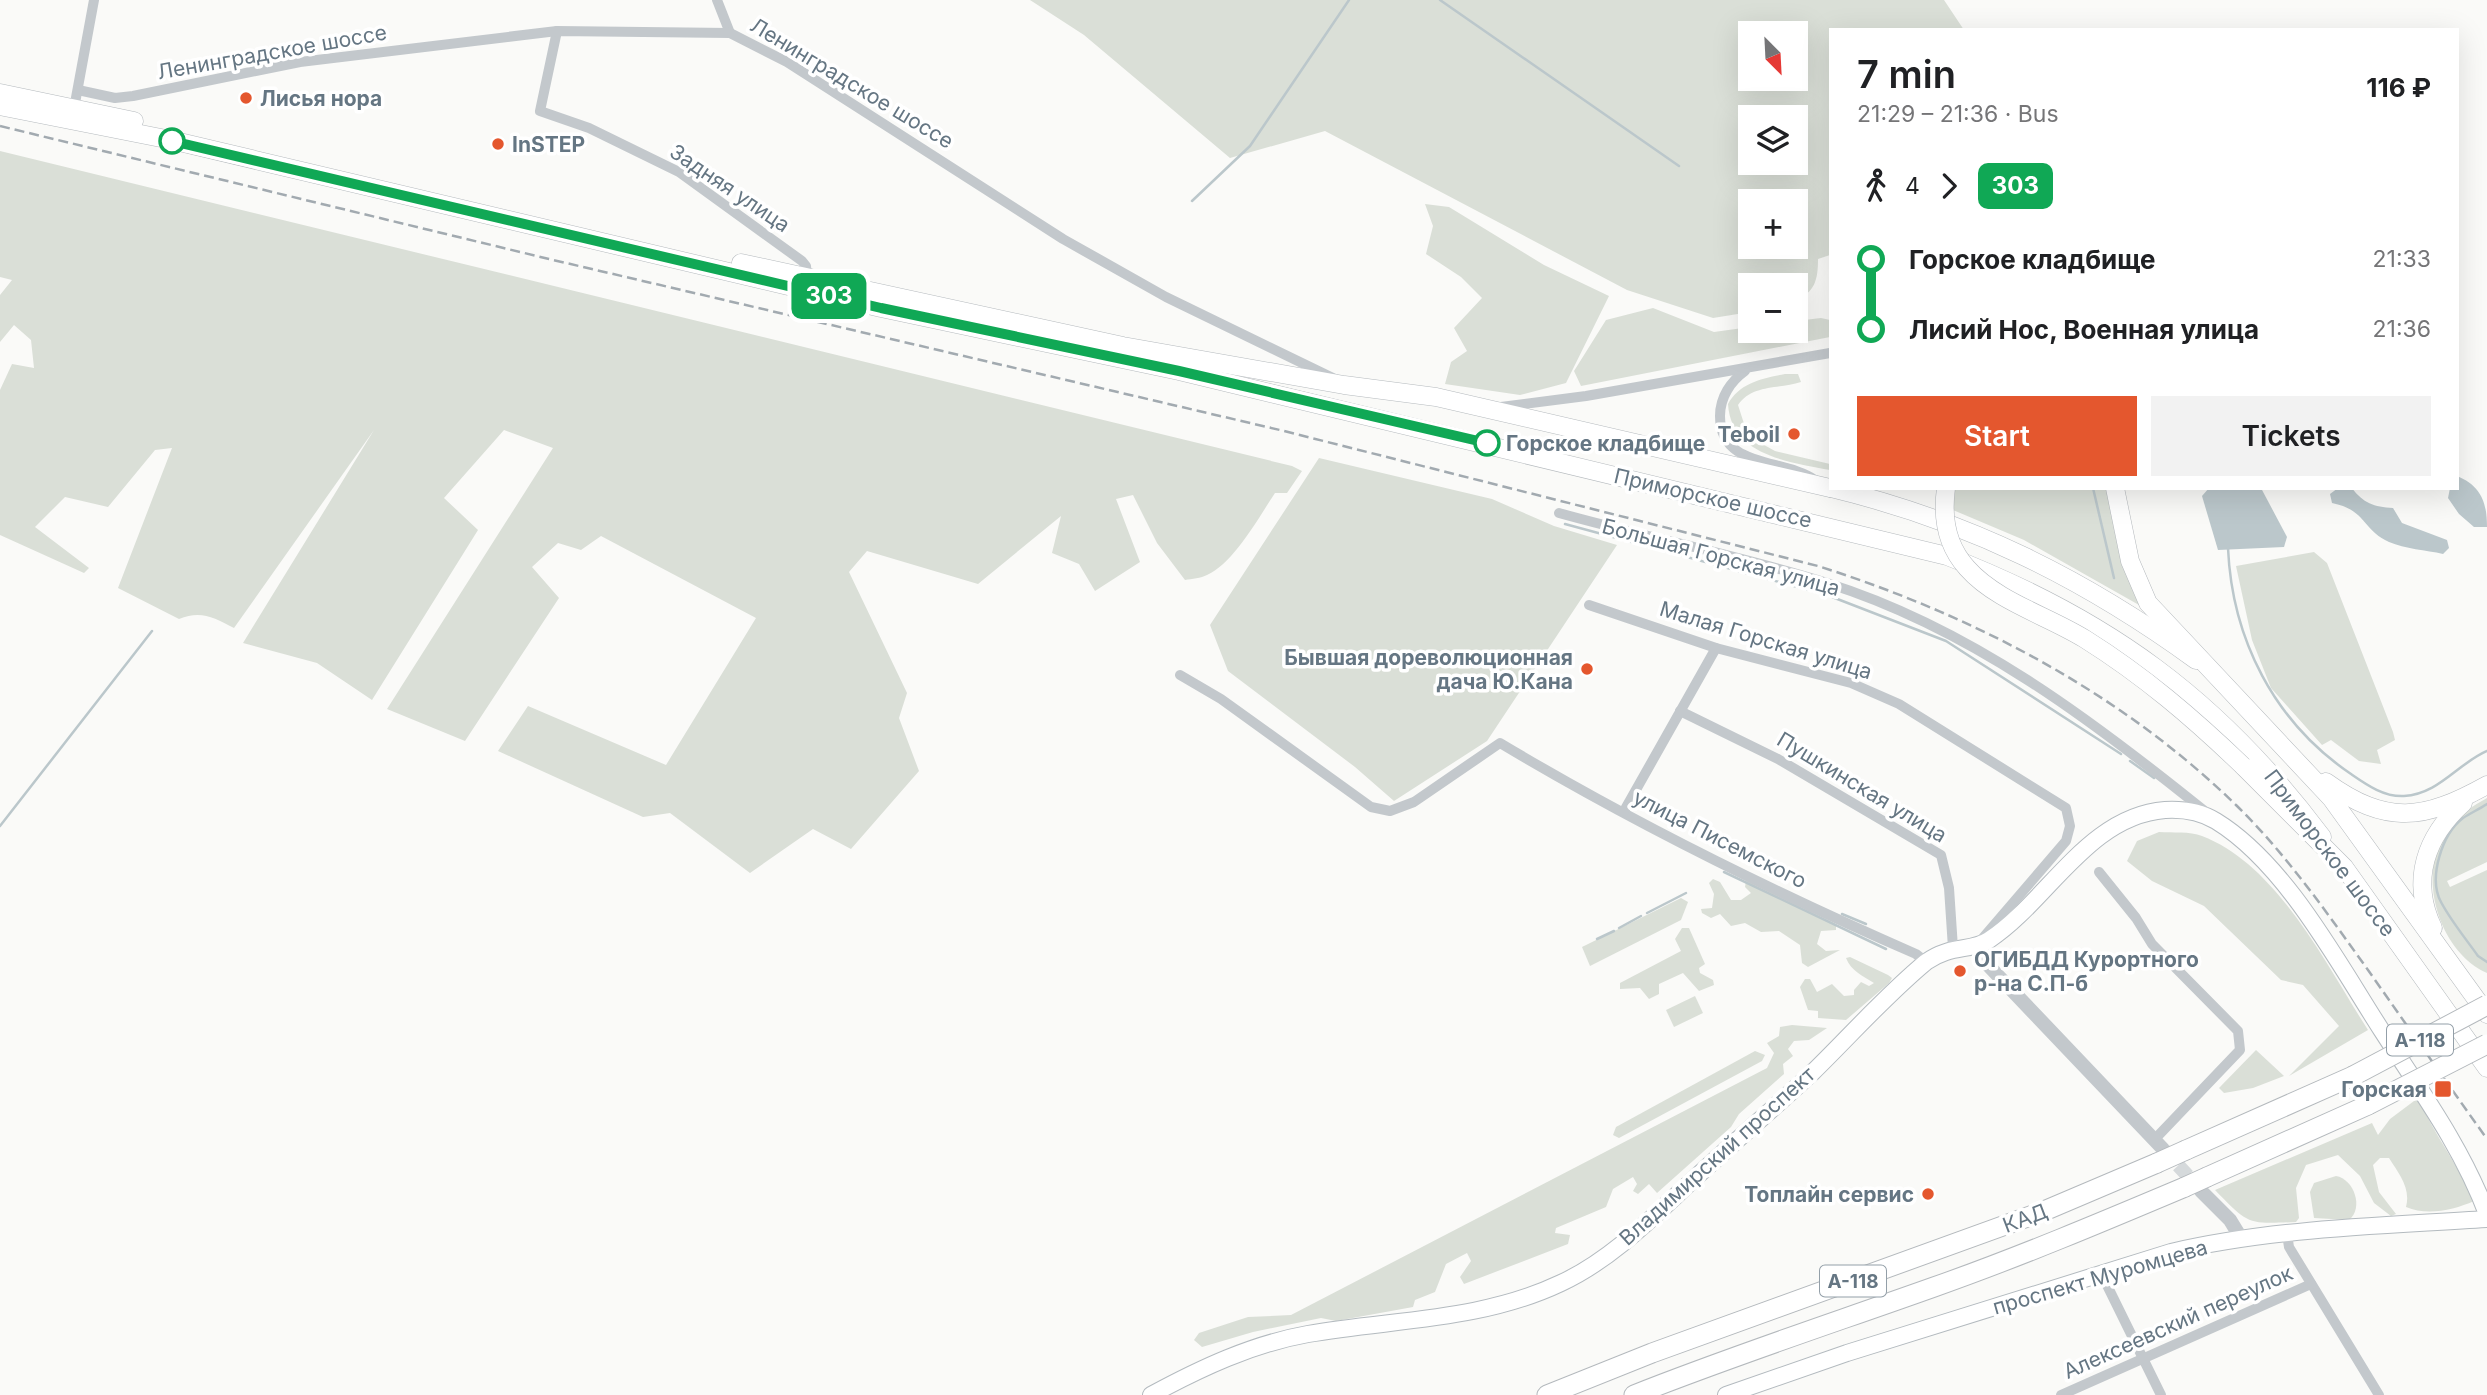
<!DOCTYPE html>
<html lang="en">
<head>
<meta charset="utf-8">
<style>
  body { margin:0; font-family:Inter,sans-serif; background:#f2f2f2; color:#202124; height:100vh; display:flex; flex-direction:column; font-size:26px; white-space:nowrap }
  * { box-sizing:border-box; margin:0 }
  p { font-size:23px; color:#757577 }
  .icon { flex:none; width:38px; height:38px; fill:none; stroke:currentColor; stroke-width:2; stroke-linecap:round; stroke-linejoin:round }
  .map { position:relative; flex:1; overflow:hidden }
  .drawer { position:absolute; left:1829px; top:28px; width:630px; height:462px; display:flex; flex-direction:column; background:#fff; border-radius:0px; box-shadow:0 7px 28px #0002 }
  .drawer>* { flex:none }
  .badge { padding:0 14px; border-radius:10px; font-size:24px; line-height:46px }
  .needle { width:46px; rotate:156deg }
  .buttons { position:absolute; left:1738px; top:21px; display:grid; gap:14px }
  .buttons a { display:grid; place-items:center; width:70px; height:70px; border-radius:0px; background:#fff; box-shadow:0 7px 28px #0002; font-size:35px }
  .map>.badge { position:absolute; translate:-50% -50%; box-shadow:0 0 0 4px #fff }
  .legs { display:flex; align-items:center; gap:10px; height:77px; padding:0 28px; font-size:23px }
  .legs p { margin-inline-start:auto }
  .headline { display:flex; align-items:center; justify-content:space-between; height:119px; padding:0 28px }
  h1 { font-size:38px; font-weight:600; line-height:52px }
  .action { display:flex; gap:14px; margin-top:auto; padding:14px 28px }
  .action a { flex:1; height:80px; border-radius:0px; background:#e4572e; color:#fff; font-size:28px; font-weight:600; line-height:80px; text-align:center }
  .action a+a { background:#f2f2f2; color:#202124 }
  ul { padding:0 28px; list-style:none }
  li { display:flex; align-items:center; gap:24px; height:70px; font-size:26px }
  li i { display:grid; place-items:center; width:10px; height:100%; margin:0 9px; background:currentColor }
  li i::after { content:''; width:18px; height:18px; margin:-9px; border:5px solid; border-radius:50%; background:#fff }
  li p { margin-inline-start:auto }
  li:first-child i { background:linear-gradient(#0000 50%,currentColor 0) }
  li:last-child i { background:linear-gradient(currentColor 50%,#0000 0) }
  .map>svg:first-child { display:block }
</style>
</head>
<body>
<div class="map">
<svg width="2487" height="1395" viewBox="0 0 2487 1395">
  <rect width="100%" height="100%" fill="#fafaf8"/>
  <g fill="#dadfd7" fill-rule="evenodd">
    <path d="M1030,0H1944L1964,30H1830V255L1818,259C1818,280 1815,292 1796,300V285H1750V312L1713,318L1627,290L1325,131L1230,158L1084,35ZM1750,33H1796V79H1750ZM1750,117H1796V163H1750ZM1750,201H1796V247H1750Z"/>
    <path d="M0,151L1292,466L1302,471L1287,493H1275C1259,517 1233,564 1207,575C1201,578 1192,579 1185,580L1157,543L1133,495L1116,499L1140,562L1095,591L1079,564L1052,553L1061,516L978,584L867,551L849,572L907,693L899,718L919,771L851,849L813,829L750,873L670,813L643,817L498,751L528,706L666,765L756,618L601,536L581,550L558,543L532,567L559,598L465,741L387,709L553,448L504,430L444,498L478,530L372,700L317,663L243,643L374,430L234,628C214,617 200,610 179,619L118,588L172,448L155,450L108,507L65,497L35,527L89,568L84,573L0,535V390L12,364L34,368L31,340L14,325L0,342V295L12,280L0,277Z"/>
    <path d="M1425,204L1449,207L1544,265L1609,296L1566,383L1520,395L1445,384L1451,362L1467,351L1454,328L1482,298L1461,277L1426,254L1433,226Z"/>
    <path d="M1653,308L1714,332L1750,327V331H1796V321L1821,318L1830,320V337L1581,386L1574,371L1606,320Z"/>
    <path d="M1785,374H1798L1801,382C1780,389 1752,384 1738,405L1748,436L1775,451L1830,464V470C1790,462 1731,456 1728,404C1739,383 1763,378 1785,374Z"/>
    <path d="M1319,458L1492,499L1554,526L1617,545L1487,741L1394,801L1355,767L1228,671L1210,625Z"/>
    <path d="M1955,488H2108C2117,529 2118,567 2141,603L2139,605L2024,540L1953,510Z"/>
    <path d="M2314,552L2327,563L2393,732L2395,740L2377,750L2381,764L2359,761L2331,740L2322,745L2271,688L2252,640L2236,566Z"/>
    <path d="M2487,798V862L2447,881L2450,887L2487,870V973C2442,953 2420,886 2440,842C2448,822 2469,808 2487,798Z"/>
    <path d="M2159,832C2172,833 2190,831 2202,836C2278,865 2326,965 2368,1030L2289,1076L2339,1026L2303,985L2281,980L2204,906L2152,881L2127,861L2137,841Z"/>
    <path d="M1713,879L1720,882L1731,900H1741L1751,893L1745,887L1746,881L1752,882L1836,924V930L1821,931L1817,944L1826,951L1840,950L1808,967L1802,963L1800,945L1779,931L1761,932L1745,923L1731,926L1720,914L1711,918L1702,913L1701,909L1712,908L1714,894L1709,883Z"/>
    <path d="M1681,898L1688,902L1681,920L1590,966L1582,947Z"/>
    <path d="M1682,928H1689L1705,964L1699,968L1700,973L1713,980L1714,985L1699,991L1683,973L1659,984V994L1649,999L1640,988L1620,989V983L1681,951L1675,939Z"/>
    <path d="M1850,957L1888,975L1892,978L1889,983L1846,1020L1818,1018V1011L1808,1010L1800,987L1805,979H1810L1817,992L1832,984L1844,996L1854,995V990L1861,982L1869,986L1874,983C1863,976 1851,971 1846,958Z"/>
    <path d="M1695,996L1703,1013L1674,1027L1666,1010Z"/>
    <path d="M1792,1025L1827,1028L1809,1040L1794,1041L1788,1049L1793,1056L1783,1064L1784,1074L1739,1114L1731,1127L1657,1193L1649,1184L1638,1194L1633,1191L1637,1184L1633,1177L1613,1189L1606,1207L1556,1228L1555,1233L1570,1235L1568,1244L1464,1284L1460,1277L1471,1261L1467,1253L1446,1264L1435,1292L1415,1300L1413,1307L1336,1321L1321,1318L1253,1332L1202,1347L1194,1340L1199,1333L1248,1317L1291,1315L1767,1068L1774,1053L1767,1043L1779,1036L1780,1027Z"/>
    <path d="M2256,1050L2284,1076L2253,1088L2224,1093L2219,1088Z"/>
    <path d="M1755,1051L1765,1055L1762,1061L1619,1138L1613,1135L1616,1127Z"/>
    <path d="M2418,1098C2434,1134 2458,1165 2474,1201C2454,1210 2427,1216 2406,1207C2411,1188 2399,1174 2389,1158H2380L2373,1165L2379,1192L2396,1214L2391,1216L2374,1203L2360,1176L2338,1155L2306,1165L2296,1188L2299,1218L2296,1222C2247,1224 2249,1225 2215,1190L2372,1123L2378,1135L2390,1119Z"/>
    <path d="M2336,1176C2354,1179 2364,1208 2349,1220L2314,1218L2310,1192L2314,1183Z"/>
  </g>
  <g fill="#bbc7cb">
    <path d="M2457,476C2481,486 2487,502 2487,527H2474L2459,514L2448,498L2450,488H2457Z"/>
    <path d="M2209,488H2261L2287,537L2284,547L2218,550L2202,496Z"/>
    <path d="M2338,488H2352C2363,503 2374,507 2393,508L2402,523L2447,540L2449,548L2443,554C2426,550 2405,549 2389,542C2362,530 2367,510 2332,503L2330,494Z"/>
  </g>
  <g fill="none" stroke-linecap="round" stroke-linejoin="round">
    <g stroke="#bbc7cb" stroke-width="2.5">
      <path d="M1440,0L1679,166"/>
      <path d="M1192,201L1250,146L1349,0"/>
      <path d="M2093,488L2114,578"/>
      <path d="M1565,524L1827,595L1946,641L2121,754"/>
      <path d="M2228,548C2232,639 2274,722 2351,774C2367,785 2384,797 2404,796C2439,794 2457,764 2487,751"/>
      <path d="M2130,761L2154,778"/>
      <path d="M2487,804C2479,809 2471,813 2463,818C2442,834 2428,878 2441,902C2451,921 2466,939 2478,956L2487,962"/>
      <path d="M0,826L152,631"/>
      <path d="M1724,872L1886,949"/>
      <path d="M1647,913L1686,893"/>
      <path d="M1842,914L1866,924"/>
      <path d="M1619,928L1641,916"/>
      <path d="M1597,939L1614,931"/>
    </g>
    <path stroke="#d5d9db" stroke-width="14" stroke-dasharray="14 7" stroke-linecap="butt" d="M2164,1150L2200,1189"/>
    <g stroke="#b3babf" stroke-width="18">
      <g id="secondary">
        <path d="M1151,1395C1201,1368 1252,1344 1308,1334C1394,1319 1481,1321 1561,1283C1611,1260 1654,1216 1694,1179C1733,1143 1773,1109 1812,1073C1850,1036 1885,996 1926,962C1951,944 1971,952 1989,940C2048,901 2088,816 2165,810C2182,809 2201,812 2216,821C2286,864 2338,963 2382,1031C2420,1090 2462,1147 2487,1214"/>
        <path d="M1726,1395L1847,1353L2171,1252C2274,1228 2382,1226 2487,1219"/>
      </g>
    </g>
    <g stroke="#b5babe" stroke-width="19">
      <g id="primary">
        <path d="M0,93L134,121"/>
        <path d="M0,106L171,140L881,308L1179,371L1947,556C2107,618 2219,699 2322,837"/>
        <path d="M741,263L1123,346L1344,385L1436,397L1830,488"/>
        <path d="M1831,488C1968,521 2083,578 2196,660"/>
      </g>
    </g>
    <g stroke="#b4b9bd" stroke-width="19">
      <g id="trunk">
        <path d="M2115,488L2130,561L2148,603L2331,798L2487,1014"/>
        <path d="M2243,766L2344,867L2487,1068"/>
        <path d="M2326,782C2387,826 2424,820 2487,785"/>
        <path d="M2433,928C2410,880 2426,836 2463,803"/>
      </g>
    </g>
    <g stroke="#b4b9bd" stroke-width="21">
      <g id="motorway">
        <path d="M2186,1150L2353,1076"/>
        <path d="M2207,1177L2368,1105"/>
        <path d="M1547,1395L1652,1353L2044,1211L2157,1163"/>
        <path d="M1634,1395C1732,1356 1833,1323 1934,1287C2019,1257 2102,1222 2185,1187"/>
      </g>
    </g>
    <g stroke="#c3c8cc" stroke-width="10">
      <path d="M717,0L730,33"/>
      <path d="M557,31L540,111L589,128L679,172L802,261L806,266L807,278"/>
      <path d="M78,90L115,98L133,96L300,62L557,31L730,33L787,62L1063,239L1166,297L1337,380"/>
      <path d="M73,114L94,0"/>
      <path d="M1745,371C1731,381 1720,397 1720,416C1720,469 1784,458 1815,480"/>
      <path d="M1501,407L1586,396L1830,353"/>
      <path d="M1559,513C1648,538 1739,555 1827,583C1970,628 2092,720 2207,813"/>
      <path d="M1589,605L1716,648L1851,683L1899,704L2066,808L2070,826L2066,841L1982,939"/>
      <path d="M1180,675L1221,699L1371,807L1390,811L1414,802L1500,743C1632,822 1776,893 1916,954L1926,962"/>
      <path d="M1680,711L1778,759L1941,855L1949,888L1953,948"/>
      <path d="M1624,811L1716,648"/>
      <path d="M2099,872L2136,918L2152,944L2238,1031L2240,1050L2154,1140"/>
      <path d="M2287,1234L2289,1247L2379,1395"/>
      <path d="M2102,1275L2161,1395"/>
      <path d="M2061,1395L2311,1284"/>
    </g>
    <g stroke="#c3c8cc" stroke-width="14">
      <path d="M1975,945L1986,963L2163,1149"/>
      <path d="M2201,1191L2230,1220L2241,1238"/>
    </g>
    <use href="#secondary" stroke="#fff" stroke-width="16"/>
    <use href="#primary" stroke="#fff" stroke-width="18"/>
    <use href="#trunk" stroke="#fff" stroke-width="18"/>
    <use href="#motorway" stroke="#fff" stroke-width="19"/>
    <path stroke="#a2aab0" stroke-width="2.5" stroke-dasharray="10 5" stroke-linecap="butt" d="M0,126L549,259L1280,430L1818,566C1972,615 2120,692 2236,805C2287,855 2327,913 2368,970C2408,1027 2447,1083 2487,1139"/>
    <g stroke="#b4b9bd" stroke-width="19" stroke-linecap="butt">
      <path id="trunk-bridge" d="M1946,488C1942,517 1947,546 1967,568C1996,601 2048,616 2085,639C2144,676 2193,718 2243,766"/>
    </g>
    <g stroke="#b4b9bd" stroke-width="21" stroke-linecap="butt">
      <g id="motorway-bridge">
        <path d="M2353,1076L2487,1005"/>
        <path d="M2368,1105L2487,1044"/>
        <path d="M2157,1163L2186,1150"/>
        <path d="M2185,1187L2207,1177"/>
      </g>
    </g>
    <use href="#trunk-bridge" stroke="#fff" stroke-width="18"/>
    <use href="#motorway-bridge" stroke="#fff" stroke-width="19"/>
  </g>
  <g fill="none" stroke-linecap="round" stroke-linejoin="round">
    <g stroke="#fff" stroke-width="16">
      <path id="line-1" d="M172,141L881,308L1179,371L1487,443"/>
    </g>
    <use href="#line-1" stroke="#10a855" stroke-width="10"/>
  </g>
  <g fill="#e4572e" stroke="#fff" stroke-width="2.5">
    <circle cx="246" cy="98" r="7"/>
    <circle cx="498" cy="144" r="7"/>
    <circle cx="1794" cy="434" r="7"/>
    <circle cx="1587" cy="669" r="7"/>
    <circle cx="1960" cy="971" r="7"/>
    <rect x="2434" y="1080" width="18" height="18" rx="3.5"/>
    <circle cx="1928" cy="1194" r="7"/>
  </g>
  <g fill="#fff" stroke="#10a855" stroke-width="3.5">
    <circle cx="172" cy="141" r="12"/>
    <circle cx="1487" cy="443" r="12"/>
  </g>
  <g text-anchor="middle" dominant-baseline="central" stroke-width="7" stroke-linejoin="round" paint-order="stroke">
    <g fill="#fff" stroke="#939fa8" stroke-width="2">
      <rect x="2387" y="1024.5" width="66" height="31" rx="5"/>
      <rect x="1820" y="1265.5" width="66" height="31" rx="5"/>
    </g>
    <g font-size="19" font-weight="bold" fill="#657683">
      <text x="2420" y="1040">А-118</text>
      <text x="1853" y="1281">А-118</text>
    </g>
    <g font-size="21" fill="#657683" stroke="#fff">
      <text transform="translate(272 52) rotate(-10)">Ленинградское шоссе</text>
      <text transform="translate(852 83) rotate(31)">Ленинградское шоссе</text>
      <text transform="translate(730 188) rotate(34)">Задняя улица</text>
      <text transform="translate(1713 498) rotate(13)">Приморское шоссе</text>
      <text transform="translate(1721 557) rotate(15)">Большая Горская улица</text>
      <text transform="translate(1766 640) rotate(17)">Малая Горская улица</text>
      <text transform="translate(1862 787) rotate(31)">Пушкинская улица</text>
      <text transform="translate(1720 839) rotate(27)">улица Писемского</text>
      <text transform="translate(2330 853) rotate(53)">Приморское шоссе</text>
      <text transform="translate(1717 1156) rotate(-42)">Владимирский проспект</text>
      <text transform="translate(2025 1218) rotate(-21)">КАД</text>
      <text transform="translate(2100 1277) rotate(-16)">проспект Муромцева</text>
      <text transform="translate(2178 1322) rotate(-24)">Алексеевский переулок</text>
    </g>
    <g font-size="21" font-weight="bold" fill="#657683" stroke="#fff" text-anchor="end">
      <text x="260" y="98" text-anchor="start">Лисья нора</text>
      <text x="512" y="144" text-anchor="start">InSTEP</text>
      <text x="1780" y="434">Teboil</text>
      <text x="1573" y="657">Бывшая дореволюционная<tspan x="1573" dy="24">дача Ю.Кана</tspan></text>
      <text x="1974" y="959" text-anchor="start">ОГИБДД Курортного<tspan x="1974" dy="24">р-на С.П-б</tspan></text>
      <text x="2427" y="1089">Горская</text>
      <text x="1914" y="1194">Топлайн сервис</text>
    </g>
    <g font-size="21" font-weight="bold" fill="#657683" stroke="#fff" text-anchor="start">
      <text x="1506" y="443">Горское кладбище</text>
    </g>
  </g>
</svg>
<div class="buttons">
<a><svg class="needle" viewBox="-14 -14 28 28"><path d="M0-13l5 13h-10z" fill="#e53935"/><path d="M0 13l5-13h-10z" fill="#757577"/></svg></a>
<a><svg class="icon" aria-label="layers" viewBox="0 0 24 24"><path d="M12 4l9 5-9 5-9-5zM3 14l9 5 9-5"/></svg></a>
<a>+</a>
<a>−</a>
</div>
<b class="badge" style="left:829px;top:296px;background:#10a855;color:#fff">303</b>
<section class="drawer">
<div class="headline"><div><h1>7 min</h1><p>21:29 – 21:36 · Bus</p></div><b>116 ₽</b></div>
<div class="legs"><svg class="icon" aria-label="walk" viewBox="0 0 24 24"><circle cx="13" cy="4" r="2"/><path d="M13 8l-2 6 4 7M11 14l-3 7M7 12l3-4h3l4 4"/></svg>4<svg class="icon" aria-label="forward" viewBox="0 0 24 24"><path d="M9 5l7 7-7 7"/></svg><b class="badge" style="background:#10a855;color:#fff">303</b></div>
<ul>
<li><i style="color:#10a855"></i><b>Горское кладбище</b><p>21:33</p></li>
<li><i style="color:#10a855"></i><b>Лисий Нос, Военная улица</b><p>21:36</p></li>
</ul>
<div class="action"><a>Start</a><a>Tickets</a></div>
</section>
</div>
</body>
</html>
